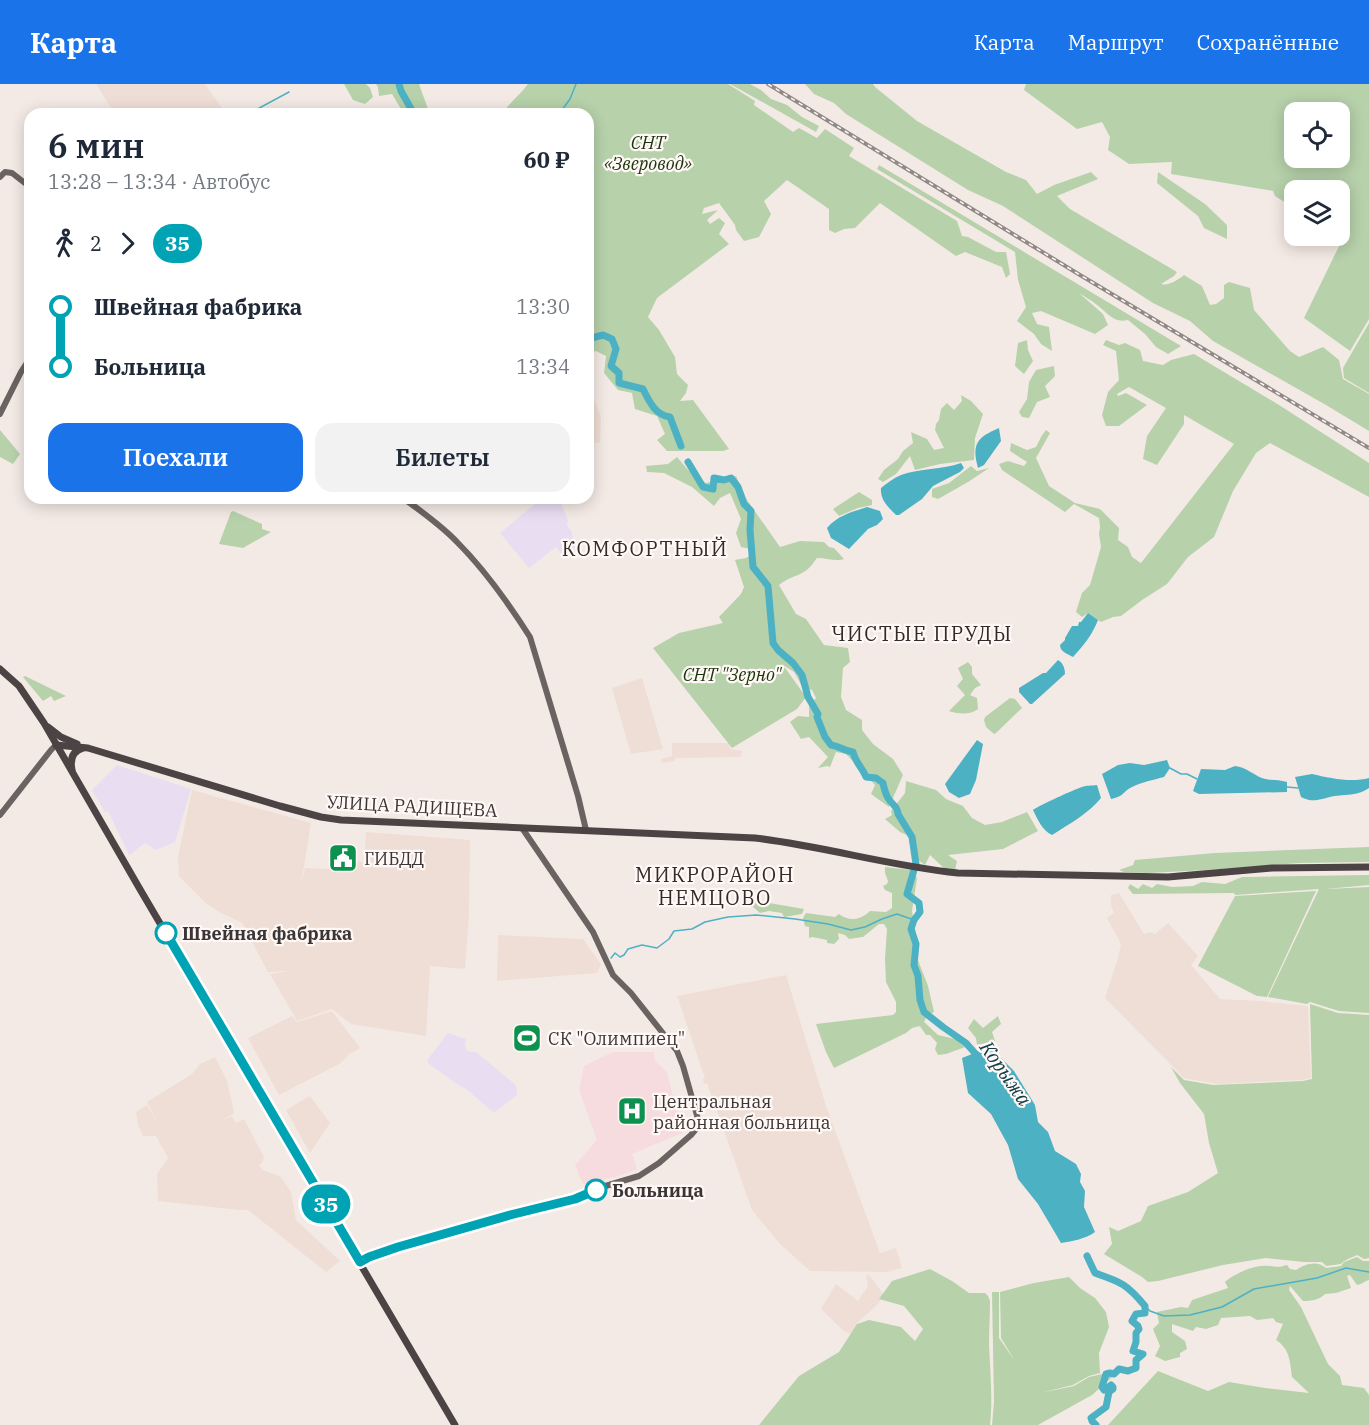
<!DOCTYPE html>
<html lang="ru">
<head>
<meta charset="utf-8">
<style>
  body { margin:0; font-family:"IBM Plex Serif",serif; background:#f2f2f3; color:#1f2937; height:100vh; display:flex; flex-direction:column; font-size:22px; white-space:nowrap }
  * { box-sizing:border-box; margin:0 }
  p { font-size:20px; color:#747a83 }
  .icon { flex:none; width:33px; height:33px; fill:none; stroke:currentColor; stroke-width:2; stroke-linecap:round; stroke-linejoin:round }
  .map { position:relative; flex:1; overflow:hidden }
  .side { position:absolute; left:24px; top:24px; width:570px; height:396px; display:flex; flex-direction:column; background:#fff; border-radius:18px; box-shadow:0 3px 15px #0003 }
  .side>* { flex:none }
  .badge { padding:0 12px; border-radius:20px; font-size:21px; line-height:39px }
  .tools { position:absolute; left:1284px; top:18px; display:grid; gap:12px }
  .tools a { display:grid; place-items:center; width:66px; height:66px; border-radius:12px; background:#fff; box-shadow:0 3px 15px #0003; font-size:30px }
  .map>.badge { position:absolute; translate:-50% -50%; box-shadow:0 0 0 3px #fff }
  .legs { display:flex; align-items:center; gap:9px; height:66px; padding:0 24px; font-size:20px }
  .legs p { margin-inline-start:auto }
  .headline { display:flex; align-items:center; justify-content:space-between; height:102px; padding:0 24px }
  h1 { font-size:33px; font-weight:600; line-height:45px }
  .cta { display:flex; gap:12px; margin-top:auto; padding:12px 24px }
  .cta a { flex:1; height:69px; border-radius:18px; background:#1a73e8; color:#fff; font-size:24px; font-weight:600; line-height:69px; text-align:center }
  .cta a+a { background:#f2f2f3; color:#1f2937 }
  ul { padding:0 24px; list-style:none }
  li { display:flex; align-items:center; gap:21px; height:60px; font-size:22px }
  li i { display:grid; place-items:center; width:9px; height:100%; margin:0 8px; background:currentColor }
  li i::after { content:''; width:15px; height:15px; margin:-8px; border:4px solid; border-radius:50%; background:#fff }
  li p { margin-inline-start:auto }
  li:first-child i { background:linear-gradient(#0000 50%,currentColor 0) }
  li:last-child i { background:linear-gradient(currentColor 50%,#0000 0) }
  header { display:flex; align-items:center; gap:36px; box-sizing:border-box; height:84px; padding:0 30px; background:#1a73e8; color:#fff }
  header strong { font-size:28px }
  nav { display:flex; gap:33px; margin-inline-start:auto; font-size:21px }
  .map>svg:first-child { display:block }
</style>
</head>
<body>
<header>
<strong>Карта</strong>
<nav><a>Карта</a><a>Маршрут</a><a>Сохранённые</a></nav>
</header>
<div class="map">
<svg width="1369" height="1341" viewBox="0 0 1369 1341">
  <rect width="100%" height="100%" fill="#f4eae5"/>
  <g fill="#efded5">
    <path d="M96,0H205L226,30H115Z"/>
    <path d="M588,302L601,332L600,359L588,358Z"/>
    <path d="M642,594L663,665L631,670L612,604Z"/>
    <path d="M672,659H731L730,665L742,667L741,673L675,674V677L662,679L661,675L672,672Z"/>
    <path d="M192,706L311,739L301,801L305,784L351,786L353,776L364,779L366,748L470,756L469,829L465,885L430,882L426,952L351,940L332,925L297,937L270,890L288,887L268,888L242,839L219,828L207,820L179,792L178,773Z"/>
    <path d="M1119,809L1144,850L1150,848L1155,850L1168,839L1198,872L1191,881L1220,915L1261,917L1308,922L1311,994L1302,996L1216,1000L1184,994L1105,914L1118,874L1121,860L1107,834L1114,829L1111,821V811Z"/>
    <path d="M498,851L583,855L601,880L597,889L497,897Z"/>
    <path d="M786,891L826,1022L880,1169L896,1164L902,1184L886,1188L810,1187L780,1160L752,1126L707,999L704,1000L703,995L705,994L677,912Z"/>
    <path d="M332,927L360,964L348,971L341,979L279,1011L248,954L292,932L297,938Z"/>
    <path d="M215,973L227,997L234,1027L233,1030L220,1037L232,1032L236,1039L244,1035L264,1073L262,1079L259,1081L263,1086L281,1093L291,1108L296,1136L340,1177L326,1188L248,1126H239L158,1117L157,1090L168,1074L156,1052H143L138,1040L136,1028L147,1021L159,1042L147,1018L192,990L200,980Z"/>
    <path d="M310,1012L330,1039L310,1069L286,1026Z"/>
    <path d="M866,1191H869L884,1211L877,1221L857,1239L859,1249L855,1251L845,1248L821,1225L836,1200L858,1217L868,1202Z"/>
  </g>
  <g fill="#e9ddf2">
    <path d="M542,414H559L568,436L567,440L569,445L571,446L575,463L563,472L556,463L529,484L500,449Z"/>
    <path d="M117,681L191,705L175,758L156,766L145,759L129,771L108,727L105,728L92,706Z"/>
    <path d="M448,949L466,955L465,960L467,967L476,968L516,1001L517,1011L494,1029L466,1005L455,999L428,979V975Z"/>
  </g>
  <path fill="#f6dbdf" d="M613,968H654L655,977L667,988L682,1049L632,1070L637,1085L613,1094L612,1093L586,1101L582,1098L575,1081L597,1056L579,1006L584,982Z"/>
  <g fill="#b7d1ab" fill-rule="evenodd">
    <path d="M344,0H366L370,4L373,13L365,20L353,16Z"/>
    <path d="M376,0H419L428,25L432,30H404L392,10L379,12L378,3Z"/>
    <path d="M528,0H728L755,17L754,21L793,48L799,44L817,54L825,45L854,64L849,72L957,137L962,152L968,153L996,168H1006L1010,190L1006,194L1002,183L965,168L956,172L880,119L855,144L844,145L835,149L829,146V125L787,96L764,117L771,130L759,153L744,157L736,146L735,141L719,119L704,124L702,130L718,126L707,136L710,140L719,134L725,139L719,150L729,160L657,214L648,233L659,246L675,273L677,290L688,301L686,309L680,317L693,316L729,365L723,367H667L657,356L665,350L657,332L635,325L632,309L618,306L604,289L606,272L596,267L588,269V30H502C509,19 520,11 528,0Z"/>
    <path d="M730,0H750L761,6L771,15L787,21L802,33L819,42L816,48Z"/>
    <path d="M805,0H873L875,3L917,37L1006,88L1026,96L1037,110L1054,101L1091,88L1098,95L1057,112L1070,125L1177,188L1174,192L1161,200C1169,202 1178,196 1184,191L1202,202L1210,221L1216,220L1224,214V201L1229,198L1250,204L1254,226L1290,267L1299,273L1323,263L1339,276L1343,295L1369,310V347L1326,321L1213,257L1190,237L1153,219L1003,122L968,106L846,30L834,19L814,10Z"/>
    <path d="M1026,0H1369V235L1350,267L1304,234L1341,158L1335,152H1340V106H1294V124L1275,112L1273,107L1171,90L1172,78L1129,80L1108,66L1110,53L1102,38L1077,45L1024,6ZM1340,28V74H1294V28Z"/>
    <path d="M879,81L1181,262L1168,270L1156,263L1145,250L1128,236C1114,240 1107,228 1097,221C1091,216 1085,213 1079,209L1103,230L1108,241L1095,250L1041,227L1032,229L1037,240L1049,243L1052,267L1041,260L1034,250L1017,237L1026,223L1018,196L1015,168L877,85Z"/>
    <path d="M1158,88L1205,120L1227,141V155L1204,144L1198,132L1157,99Z"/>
    <path d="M1369,239V309L1344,294L1343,284Z"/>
    <path d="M1027,256L1028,266L1033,277L1024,290L1015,282L1018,259Z"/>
    <path d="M1106,256L1119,261L1125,259L1140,266L1143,277L1163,281L1171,276L1194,270L1279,321L1369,379V413L1270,359L1256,369L1233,407L1214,453L1188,473L1167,500L1142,516L1121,532L1113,533L1101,538L1088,529L1082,533L1076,528L1082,509L1090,501L1101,463L1099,450L1100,443L1099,434L1074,420L1065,428L1002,386L999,380L1008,377L1024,382L1027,378L1010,367L1011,359L1027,366L1036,363L1041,353L1046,346L1050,349L1036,374L1049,402L1075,419L1100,425L1119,444L1118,456L1128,463L1132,473L1141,479L1234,360L1184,331V340L1157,381L1143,375L1147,352L1166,324L1129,303L1117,310L1118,312L1126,309L1147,321L1119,342H1106L1102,331L1108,308L1119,296L1116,267L1103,261Z"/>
    <path d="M1054,282L1055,292L1045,302L1050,313L1037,318L1029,334L1022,333L1019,328L1027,315L1029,298L1036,286Z"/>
    <path d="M961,311L971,317L983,330L975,354L974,376L940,380L915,386L910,372L896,390L883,398L878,395L884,386L898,375L903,367L913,359L911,348L927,355L934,366L944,364L935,346L936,340L939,336L941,325L947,319L954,326L962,317Z"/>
    <path d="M0,346L20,370L13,380L0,373Z"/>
    <path d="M677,373L688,386L706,399L736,392L747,416L780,463L800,457L824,458L829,463L834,464L844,475C836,478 826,474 817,474C803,495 796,488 779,501L796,530L806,535L824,561L848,564L850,578L843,584L841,613L846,626L862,636V646L873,660L893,675L903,691L889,723L871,710L875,701L846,670L836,668L830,683L827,682L818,684L828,673L809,653L801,655L790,638L798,632L809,633V622L816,614L812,606L802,602L794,588L783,581L806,613L797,625L732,664L653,564L679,549L723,539L719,533L741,510L744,503L735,476L746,474L755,469V466L741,463L736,449L741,435L730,409L720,414L714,422L692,403L664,389L647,388L646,382L668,380Z"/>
    <path d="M971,382L977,387L989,384L968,398L938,415L932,413V405L949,399Z"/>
    <path d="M859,408L872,416V421L858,424L839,432L833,425Z"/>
    <path d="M233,427L262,440V445L271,448L243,464L219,460L231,428Z"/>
    <path d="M968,578L972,583V590L981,601L975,604L970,611L977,614L978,625C971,631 957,630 949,627L965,611L957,602L963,595L958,584Z"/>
    <path d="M25,592L66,612L54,617L51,612L43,617L23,593Z"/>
    <path d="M1010,614L1015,615L1022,624L996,649L994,650L986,643L984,636L985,633Z"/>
    <path d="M906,697L936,706L946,715L963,722L972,734L985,741L1002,738L1027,728L1038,747L1003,765L948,771L957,777L955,786L945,785L930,771L925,781L915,774L909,752L900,748L885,735L892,731L891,727L905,709Z"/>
    <path d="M1369,763V778L1299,779L1207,786L1148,789L1124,788L1119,786L1133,781L1135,776L1215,769Z"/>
    <path d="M885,783L911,786L917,794L912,827L917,856L916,871L928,902L934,928L927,932L924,938L938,951L964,957L968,962L946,970L938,971L935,965L937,959L930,951H926L920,942L912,944L906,949L834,984L826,968L816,940L893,931L896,928V918L886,898L885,875L887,845L884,840H879L863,853L849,855L845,851L838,849L839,855L834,860L827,859V856L812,853L809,854V843L805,842L803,834L806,829L835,833L839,830C849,838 861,836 870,827L886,828L892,824V809L885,806L883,802L887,800L888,797L885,789Z"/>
    <path d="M1369,791V801L1326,805L1369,803V929L1339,927L1310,918L1307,920L1268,913L1319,805L1235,811L1234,809L1133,810L1128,804L1130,800L1138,805L1143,800L1152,804L1157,800L1172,803L1193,802L1202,798L1225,800L1242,793Z"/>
    <path d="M1316,807L1267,913L1257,912L1198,882L1235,812Z"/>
    <path d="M752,818L769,819L804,825L802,830L784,833L782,829L769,827L760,829L752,822Z"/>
    <path d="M1310,920L1338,929L1369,931V1174L1364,1175L1357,1171C1352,1174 1345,1175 1341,1180L1326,1182L1322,1178H1304L1266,1174L1223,1181L1158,1197L1148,1198L1142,1193L1104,1170L1112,1160L1109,1143L1118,1147L1141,1137L1148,1122L1188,1108L1218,1089L1209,1059L1204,1030L1180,999L1171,983L1184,996L1213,1001L1303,997L1312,995Z"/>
    <path d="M998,932L1001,940L992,948L995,957L977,961L976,954L968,944L974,935L983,944Z"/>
    <path d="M1357,1173L1363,1177H1369V1196C1365,1197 1362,1200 1357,1201L1350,1191L1347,1192L1351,1204L1336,1209L1325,1210C1319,1216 1312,1217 1303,1217L1290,1202L1289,1206L1301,1223L1328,1280L1340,1292L1342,1301L1364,1304L1369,1311V1341H1108L1158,1287L1208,1307L1229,1298L1265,1304L1309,1309L1292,1293C1290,1278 1290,1265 1276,1256L1283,1240L1276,1238L1273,1234L1257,1236L1250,1232L1221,1234L1218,1241L1206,1245L1196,1243L1193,1247L1172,1240V1248L1185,1257L1187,1265L1180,1269V1273L1165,1277L1155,1272L1160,1262L1153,1245L1159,1239L1157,1228L1181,1223L1188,1224L1192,1216L1228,1204L1225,1198C1232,1191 1252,1182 1262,1182C1273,1181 1275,1185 1287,1181L1290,1185L1296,1186C1305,1180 1317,1176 1326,1184L1341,1182L1344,1178Z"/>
    <path d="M930,1185L952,1197L969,1209H985L988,1212L990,1217C990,1231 989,1246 989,1260C990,1287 993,1314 990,1341H759L799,1292L839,1268L857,1240L869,1236L901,1243L915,1257L923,1245L904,1222L879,1215L892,1197Z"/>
    <path d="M1069,1193L1080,1204L1095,1214L1106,1228L1109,1243L1099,1269L1100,1289L1089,1292L1073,1301L1040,1309L1074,1302L1089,1293L1120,1286L1092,1311L1038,1341H992L994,1318L992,1208H999V1254L1015,1277L1001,1254L1000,1208L1034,1199Z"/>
  </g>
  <g fill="#4db1c4">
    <path d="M999,344L1001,357L984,381L978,384C971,359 978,353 999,344Z"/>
    <path d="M961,379L964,384L960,388L933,402L922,415L899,431H896C888,423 880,416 881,404C887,399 894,394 901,391C920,384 942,386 961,379Z"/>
    <path d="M867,423L880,427L883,435L877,441L868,445L849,465L831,454L827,444C838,431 852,428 867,423Z"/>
    <path d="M1088,529L1098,536C1092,551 1084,561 1073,573C1068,570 1060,568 1060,561L1065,556V554L1072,542H1078L1079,538H1081Z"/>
    <path d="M1058,576C1063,579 1065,584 1065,590L1032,620H1030L1019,608V604L1043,589H1046Z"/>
    <path d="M977,656L983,660L976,696L970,710L959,714L949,708L945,700Z"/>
    <path d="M1167,676L1170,684L1164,693C1153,696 1142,698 1132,703C1122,708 1125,712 1111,715L1102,690L1118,681L1130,679L1144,681Z"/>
    <path d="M1235,682C1246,683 1252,690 1262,694C1270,697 1278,695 1287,698V708L1199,710L1193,707L1201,685L1225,686Z"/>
    <path d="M1312,690C1330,694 1351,699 1369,694V704C1358,712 1348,710 1335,712C1322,714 1314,720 1301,713L1295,693Z"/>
    <path d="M1097,701L1101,714C1088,730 1069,740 1052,751C1042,746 1038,736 1033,726C1038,722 1075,705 1082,703C1086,701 1092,702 1097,701Z"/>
    <path d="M990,963L1014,987L1035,1021L1038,1038L1048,1048L1055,1067L1076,1080L1081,1090L1080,1098L1085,1107L1084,1123L1095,1148C1085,1155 1073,1157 1061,1159L1038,1120L1018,1095L1008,1061L991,1030L968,1009L962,974Z"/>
  </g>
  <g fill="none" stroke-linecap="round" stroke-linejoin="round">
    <g stroke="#4db1c4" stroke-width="1.5">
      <path d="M250,29L289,8"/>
      <path d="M559,30L570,15L576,0"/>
      <path d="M1168,683L1181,690H1187L1197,695"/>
      <path d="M1287,703L1298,704"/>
      <path d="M611,874L615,869L620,873L624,871L628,865L642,861L657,864L669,855L674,847L692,845L705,838L728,833L756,831L795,835L828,840L851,846L865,843L882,835L897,830L914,836"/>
      <path d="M1145,1222L1150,1227L1164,1232L1190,1231L1222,1223L1254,1205L1317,1194L1346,1184L1369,1188"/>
    </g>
    <g stroke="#4db1c4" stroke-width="7">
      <path d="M399,0L401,7L414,30"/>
      <path d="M588,255L603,251L612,255L616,265L611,282L619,289V299L643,305C649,317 655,331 670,333L681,362"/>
      <path d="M688,378L703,403L713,405L714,394L724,396L731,394L738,403L744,420L751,427L750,446L753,483L768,502L773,559L778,566L793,579L802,591L808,613L818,630L817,633L825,653L831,661C839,662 844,667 853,668C855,678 862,683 866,693L876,694L883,699C884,704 885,709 888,714C892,721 898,722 898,730L912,753L916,780"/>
      <path d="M914,786L907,810L919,819L920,828L914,836L911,845L916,860L914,881L918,892L920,916L924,928L943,943L966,959L981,976"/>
      <path d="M1087,1172L1095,1189C1121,1198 1127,1200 1145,1222V1229L1136,1230L1132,1237L1138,1242L1139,1245L1136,1249V1258L1133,1267L1143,1270L1136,1276V1284L1128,1287L1119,1285L1114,1290L1110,1289L1106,1290L1102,1303L1104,1306L1111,1301L1113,1303V1305L1109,1308L1106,1323L1091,1334L1092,1337L1096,1341"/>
    </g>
    <g stroke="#6a6362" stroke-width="6">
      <path d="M0,93L5,88L12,89L30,103"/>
      <path d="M0,330L21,288L30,274"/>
      <path d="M403,414C422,428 441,441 457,458C485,486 509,520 530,553L578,712L586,746"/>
      <path d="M0,731L51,666L56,661"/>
      <path d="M360,1178L369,1173L419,1157L522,1128L575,1115L602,1103L639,1092L659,1079L691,1051L696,1045L698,1035L683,982L677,967L631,909L613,891L593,848L522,744"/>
    </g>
    <g stroke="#4c4444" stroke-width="7">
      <path d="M0,585L19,602L44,639L141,807L455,1341"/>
      <path d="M48,643L61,653L77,660"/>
      <path d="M56,661L88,664L280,722L321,733L341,736L755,754C823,762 890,782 958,789L1168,793L1272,784L1369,783"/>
      <path d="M72,686C70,676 72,667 83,664"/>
    </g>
    <g stroke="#908986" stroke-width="4">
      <path id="rail" d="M768,0L1080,191L1369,364"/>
    </g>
    <use href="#rail" stroke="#fff8f6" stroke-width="1.5" stroke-dasharray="4.5" stroke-linecap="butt"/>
  </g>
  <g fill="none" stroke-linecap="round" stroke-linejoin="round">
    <g stroke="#fff" stroke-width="14">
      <path id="line-1" d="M166,849L360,1178L369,1173L398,1163L510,1131L575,1115L596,1106"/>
    </g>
    <use href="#line-1" stroke="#00a3b4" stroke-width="9"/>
  </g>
  <defs>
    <g id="civic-square" transform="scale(1.5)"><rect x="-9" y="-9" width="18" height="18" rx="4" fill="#0d914e" stroke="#fff8f6"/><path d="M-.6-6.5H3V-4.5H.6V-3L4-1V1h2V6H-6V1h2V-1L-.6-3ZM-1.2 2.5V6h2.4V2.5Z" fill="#fff"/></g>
    <g id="stadium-square" transform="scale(1.5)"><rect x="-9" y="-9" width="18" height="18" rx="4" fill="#0d914e" stroke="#fff8f6"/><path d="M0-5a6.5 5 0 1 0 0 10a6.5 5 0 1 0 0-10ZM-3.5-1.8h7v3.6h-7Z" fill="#fff"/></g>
    <g id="hospital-square" transform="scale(1.5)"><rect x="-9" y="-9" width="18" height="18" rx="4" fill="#0d914e" stroke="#fff8f6"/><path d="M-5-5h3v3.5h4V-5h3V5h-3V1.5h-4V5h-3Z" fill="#fff"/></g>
  </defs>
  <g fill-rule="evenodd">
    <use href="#civic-square" x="343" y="774"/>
    <use href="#stadium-square" x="527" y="954"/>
    <use href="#hospital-square" x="632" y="1027"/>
  </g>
  <g fill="#fff" stroke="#00a3b4" stroke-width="3">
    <circle cx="166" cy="849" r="10"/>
    <circle cx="596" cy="1106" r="10"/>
  </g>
  <g text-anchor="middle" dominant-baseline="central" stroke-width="4.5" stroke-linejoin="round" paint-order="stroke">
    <g font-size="18" font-style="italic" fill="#1b350a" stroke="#fff8f6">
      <text x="648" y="58">СНТ<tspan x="648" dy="21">«Зверовод»</tspan></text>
      <text x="732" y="590">СНТ "Зерно"</text>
    </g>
    <g font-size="18" fill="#3a3635" stroke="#fff8f6">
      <text transform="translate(412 722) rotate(3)">УЛИЦА РАДИЩЕВА</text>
    </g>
    <g font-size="18" fill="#3a3635" stroke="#fff8f6" text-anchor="start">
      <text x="364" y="774">ГИБДД</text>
      <text x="548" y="954">СК "Олимпиец"</text>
      <text x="653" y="1017">Центральная<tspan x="653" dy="21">районная больница</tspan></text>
    </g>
    <g font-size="18" font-weight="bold" fill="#3a3635" stroke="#fff8f6" text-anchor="start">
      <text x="182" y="849">Швейная фабрика</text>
      <text x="612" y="1106">Больница</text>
    </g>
    <g font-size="20" letter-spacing="1.5" fill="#332b28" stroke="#fff8f6">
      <text x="645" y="464">КОМФОРТНЫЙ</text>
      <text x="922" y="549">ЧИСТЫЕ ПРУДЫ</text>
      <text x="715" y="790">МИКРОРАЙОН<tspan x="715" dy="23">НЕМЦОВО</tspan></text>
    </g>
    <g font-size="20" font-style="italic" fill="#124048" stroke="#fff8f6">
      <text transform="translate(1006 989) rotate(55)">Корыжа</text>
    </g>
  </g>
</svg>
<div class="tools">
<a><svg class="icon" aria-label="locate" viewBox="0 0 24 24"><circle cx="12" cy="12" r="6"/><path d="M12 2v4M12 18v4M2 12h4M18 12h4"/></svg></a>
<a><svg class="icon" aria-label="layers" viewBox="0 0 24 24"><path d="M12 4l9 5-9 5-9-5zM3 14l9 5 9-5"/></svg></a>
</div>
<b class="badge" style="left:326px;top:1120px;background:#00a3b4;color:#fff">35</b>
<section class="side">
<div class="headline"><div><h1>6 мин</h1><p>13:28 – 13:34 · Автобус</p></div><b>60 ₽</b></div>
<div class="legs"><svg class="icon" aria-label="walk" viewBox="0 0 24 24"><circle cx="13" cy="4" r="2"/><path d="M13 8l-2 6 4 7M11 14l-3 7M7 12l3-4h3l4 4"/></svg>2<svg class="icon" aria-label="forward" viewBox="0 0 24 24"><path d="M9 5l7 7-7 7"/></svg><b class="badge" style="background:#00a3b4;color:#fff">35</b></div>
<ul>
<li><i style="color:#00a3b4"></i><b>Швейная фабрика</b><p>13:30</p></li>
<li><i style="color:#00a3b4"></i><b>Больница</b><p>13:34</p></li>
</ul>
<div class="cta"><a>Поехали</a><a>Билеты</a></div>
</section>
</div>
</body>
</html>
